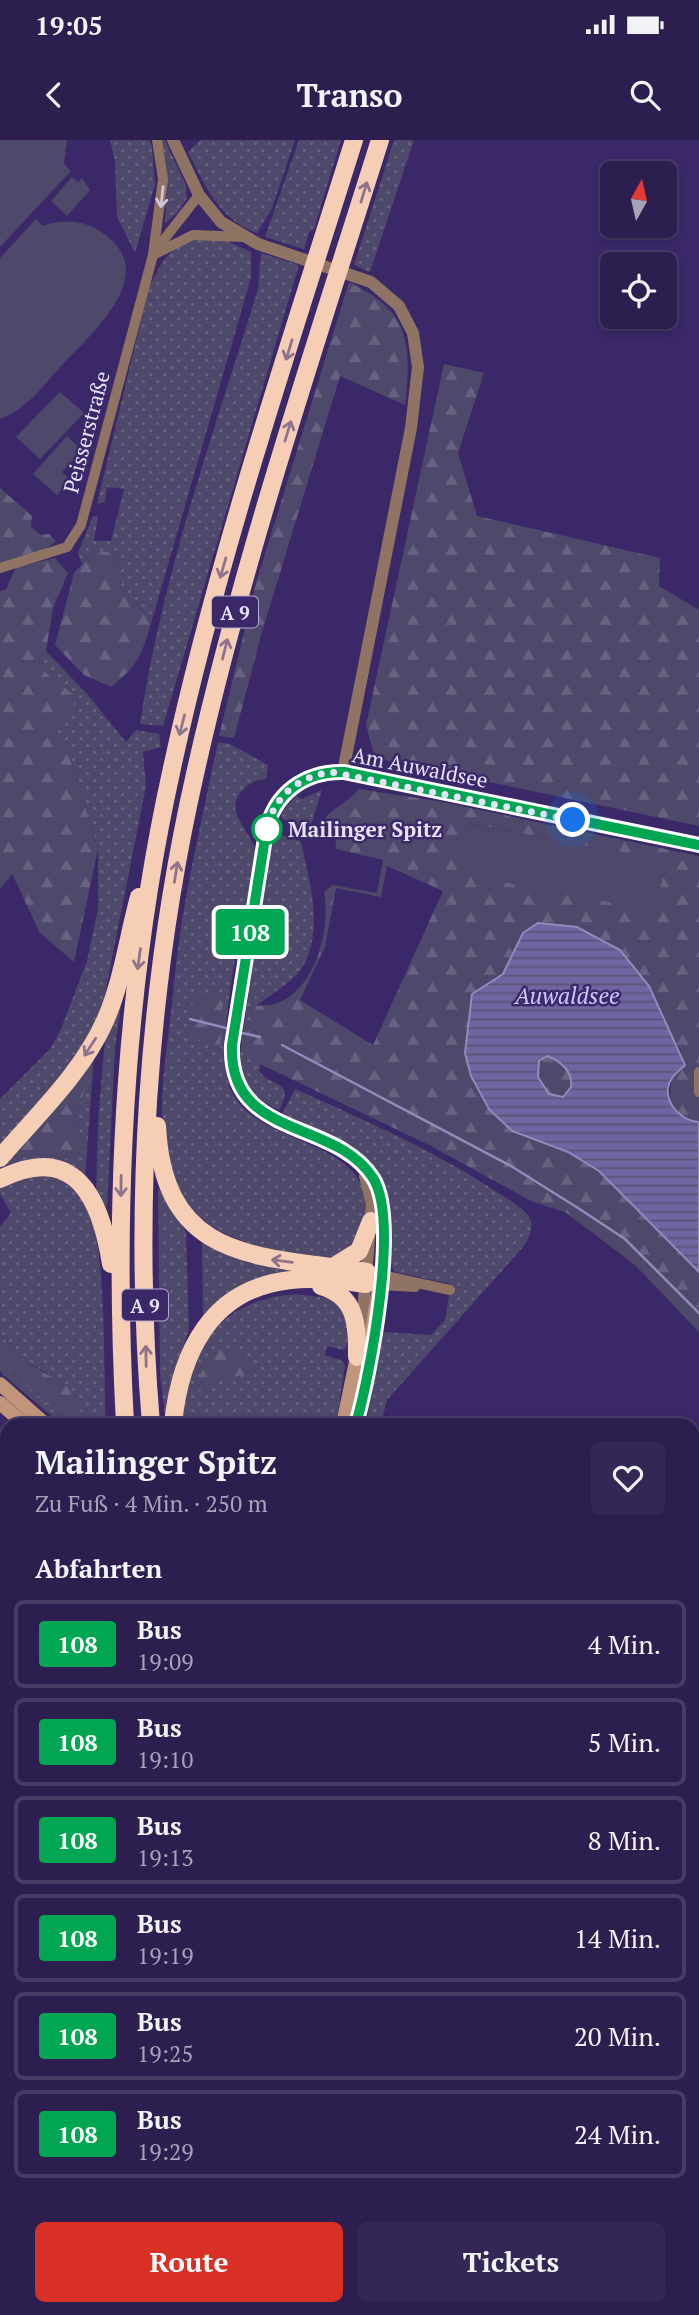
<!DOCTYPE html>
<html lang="de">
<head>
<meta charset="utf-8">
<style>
  body { margin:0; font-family:"PT Serif",serif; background:#342756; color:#f1f3f6; height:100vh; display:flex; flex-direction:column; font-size:26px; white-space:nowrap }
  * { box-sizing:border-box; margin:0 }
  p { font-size:23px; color:#a6a2b7 }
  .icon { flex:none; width:38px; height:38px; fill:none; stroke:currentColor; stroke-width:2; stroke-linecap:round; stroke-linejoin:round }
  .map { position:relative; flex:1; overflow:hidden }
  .side { position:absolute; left:0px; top:1278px; width:700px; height:898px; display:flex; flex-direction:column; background:#2c1e4f; border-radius:21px 21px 0 0; box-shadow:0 4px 10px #0003,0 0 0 2px #483c66 }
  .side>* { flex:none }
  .badge { padding:0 14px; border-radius:5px; font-size:24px; line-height:46px }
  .needle { width:46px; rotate:8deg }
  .buttons { position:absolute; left:600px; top:21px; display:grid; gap:14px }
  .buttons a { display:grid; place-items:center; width:77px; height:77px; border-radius:10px; background:#2c1e4f; box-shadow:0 4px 10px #0003,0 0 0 2px #483c66; font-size:35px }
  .you { position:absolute; width:35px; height:35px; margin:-18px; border:5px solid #fff; border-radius:50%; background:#1a73e8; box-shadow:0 0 0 10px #1a73e833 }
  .map>.badge { position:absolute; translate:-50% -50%; box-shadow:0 0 0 4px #fff }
  h2 { padding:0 35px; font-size:26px; line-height:63px }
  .round { display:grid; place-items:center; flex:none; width:74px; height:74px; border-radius:10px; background:#342756 }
  .overview { display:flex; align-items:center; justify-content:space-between; height:119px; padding:0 35px }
  h1 { font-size:33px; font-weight:700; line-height:52px }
  .cta { display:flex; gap:14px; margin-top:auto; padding:14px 35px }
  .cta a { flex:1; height:80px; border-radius:10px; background:#d93025; color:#fff; font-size:28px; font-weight:700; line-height:80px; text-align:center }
  .cta a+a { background:#342756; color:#f1f3f6 }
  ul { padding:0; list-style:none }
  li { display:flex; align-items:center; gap:21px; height:88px; margin:0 14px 10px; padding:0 21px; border:4px solid #483c66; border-radius:10px }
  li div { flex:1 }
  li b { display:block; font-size:26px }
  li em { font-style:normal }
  li .badge { min-width:77px; font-weight:700; text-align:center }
  .status { display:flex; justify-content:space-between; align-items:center; height:49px; padding:0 35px; background:#2c1e4f; direction:ltr }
  .status svg { height:19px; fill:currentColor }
  header { display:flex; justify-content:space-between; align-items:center; height:91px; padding:0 35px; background:#2c1e4f; font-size:32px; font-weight:700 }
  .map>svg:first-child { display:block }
</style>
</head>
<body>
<div class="status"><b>19:05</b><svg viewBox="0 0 49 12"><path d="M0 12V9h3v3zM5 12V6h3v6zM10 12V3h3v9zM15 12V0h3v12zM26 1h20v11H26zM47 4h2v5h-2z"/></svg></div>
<header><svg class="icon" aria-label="back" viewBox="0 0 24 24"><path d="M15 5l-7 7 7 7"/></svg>Transo<svg class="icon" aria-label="search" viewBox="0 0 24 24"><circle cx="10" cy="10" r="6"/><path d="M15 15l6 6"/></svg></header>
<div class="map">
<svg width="699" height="2175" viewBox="0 0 699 2175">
  <defs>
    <pattern id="grass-dots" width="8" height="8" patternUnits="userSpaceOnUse" patternTransform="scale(1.75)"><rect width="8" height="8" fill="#4e486a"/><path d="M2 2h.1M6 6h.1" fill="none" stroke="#676280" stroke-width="1.8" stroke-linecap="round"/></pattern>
    <pattern id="forest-firs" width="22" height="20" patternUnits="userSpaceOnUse" patternTransform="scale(1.75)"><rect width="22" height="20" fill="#4e486a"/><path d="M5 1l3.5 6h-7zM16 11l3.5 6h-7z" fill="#676280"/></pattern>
    <pattern id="water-rules" width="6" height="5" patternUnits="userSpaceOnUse" patternTransform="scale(1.75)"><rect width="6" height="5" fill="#7064a1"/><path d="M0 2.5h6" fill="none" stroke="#5a5476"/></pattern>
  </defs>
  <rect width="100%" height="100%" fill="#3a2869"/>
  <g fill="url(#grass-dots)" fill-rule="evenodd">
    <path d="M110,0H149L152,6L155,45L135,113L117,77L115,21Z"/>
    <path d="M161,0H165L185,43L187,58L177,73L165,83L167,28Z"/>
    <path d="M200,0H295L272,68L257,93C219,80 205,45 188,12Z"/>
    <path d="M299,0H341L314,89L309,93L304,109L265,97Z"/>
    <path d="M394,0H414L370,132L354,125Z"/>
    <path d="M199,99L227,101L251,112V138L152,480L122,451L115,413L95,410L82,424L78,413L93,376L98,377L94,401H111L124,349L107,347L105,362L97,364L149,147C165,117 165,110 199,99Z"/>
    <path d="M261,113L299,125L163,586L140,584C162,435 214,292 258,149Z"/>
    <path d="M46,511L88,555L126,602L136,590L159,594L161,607L143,612L146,646L104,859L92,893L53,949L0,1009V959L51,908L61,889L87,821L98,769V709L69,614L54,598L37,526Z"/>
    <path d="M218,602L230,604L268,625L266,639C255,640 248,644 241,652C223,673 253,692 256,713C247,765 212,902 230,948C256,1013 389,993 363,1092C349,1145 229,1103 201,1079C180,1060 170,1032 165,1004C158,967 165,921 170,881C174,846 177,810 183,774C193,717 206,659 218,602Z"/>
    <path d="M322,650L312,682L306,689L281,678L283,671L296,656L302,659Z"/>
    <path d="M278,694L301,701C309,742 325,788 302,828C292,843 270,855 256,866L259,917H261L259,931C272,949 296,939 279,970C256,960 244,947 239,922L270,703Z"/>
    <path d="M122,858L115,908L107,1068L96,1053L98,981L106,888Z"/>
    <path d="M94,915L85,1039C56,1019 33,1014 0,1030V1024ZM89,936L75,980L82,999L71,1019L34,1014L13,1017Z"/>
    <path d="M295,949C362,979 429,1008 491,1048C502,1056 521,1065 529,1077C535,1088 529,1098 523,1107L387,1260L383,1275L389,1284H366L384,1192L431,1195L445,1180L451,1144L395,1132C386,1119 391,1100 391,1084C389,1011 339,1000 282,974Z"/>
    <path d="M35,1033C52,1037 71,1039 83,1055C108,1089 103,1235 106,1284H89L47,1233L23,1219L0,1195V1087L11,1073L0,1054V1046Z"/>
    <path d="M158,1047L186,1092L189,1189L170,1246L166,1284L160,1235Z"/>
    <path d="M202,1102L248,1123L331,1134C273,1130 246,1133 203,1175Z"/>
    <path d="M295,1154L336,1159L349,1183L346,1208L343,1210L327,1206L325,1215L343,1221L345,1226L336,1284H181C189,1209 216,1161 295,1154Z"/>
    <path d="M0,1219L9,1229L69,1284H61L7,1238L0,1231Z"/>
  </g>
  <g fill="url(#forest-firs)" fill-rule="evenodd">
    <path d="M349,142C410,171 412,203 405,265L340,236L262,492L234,598L219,596L256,443Z"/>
    <path d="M444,224L484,233L458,313L477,376L660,418L659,446L699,470V686L375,618L366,585Z"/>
    <path d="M0,348L32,376L31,387L41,395L49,394L56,401L42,412L0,424Z"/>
    <path d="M95,410L115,413L122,451L152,480C142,514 139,525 111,547L84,535L55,505L74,433Z"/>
    <path d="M55,418L68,433L53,468L46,511L37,526L77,558L54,598L69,614L98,709L74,822L40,793L12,734L0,749V451L6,449L16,427Z"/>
    <path d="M359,649L437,661L699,716V982C655,977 672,938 681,911L670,894L649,846L577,787L538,783L523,793L503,834L494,838L512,991L568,1012L599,1031L699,1132V1192L635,1125L565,1072L531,1061L429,1005L260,924L261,917L249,919L245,913L256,866C263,865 272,866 278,863C316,848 331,789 324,752L333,745L377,753L383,720L336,709L335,692L325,678C336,666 348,662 359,649ZM471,684L665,721L656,770L462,734ZM387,726L443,751L373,905L300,860L325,807L336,748L381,757Z"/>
    <path d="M196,852H224L220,911L185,892Z"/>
    <path d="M547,916C560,921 573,932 571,947L563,957L549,954L538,937L539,921Z"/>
    <path d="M84,933L89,936L75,980L82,999L81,1010L71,1019L34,1014L13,1017Z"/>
    <path d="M0,1195L23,1219L67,1247L89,1284H69L9,1229L0,1219Z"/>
    <path d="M217,1208H229L255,1225L256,1230L251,1234L213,1240L194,1253L207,1218Z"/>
    <path d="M693,1539L699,1545V1716L693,1717Z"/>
  </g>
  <g fill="#4e486a">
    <path d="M0,0H67L64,24L71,31L0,107Z"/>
    <path d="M72,37L78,42L82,38L90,50L67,76L51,61Z"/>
    <path d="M36,79L43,86C61,79 83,80 100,91C163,131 95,190 64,223C45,243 27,270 0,279V118Z"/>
    <path d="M60,252L84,273L40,319L16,297Z"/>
    <path d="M67,296L82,310L62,332L70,340L57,355L33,334Z"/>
    <path d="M471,684L666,721L656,771L461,734Z"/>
  </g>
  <path fill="url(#water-rules)" stroke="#938abc" stroke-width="2" fill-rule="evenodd" d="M538,783L577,787L620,810L649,846L685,925C678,932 669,938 668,948C666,966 683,981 699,982V1132L599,1031L568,1012L512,991L489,969L471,936L465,913L472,854L503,834L523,793ZM547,916C561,921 573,932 571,947L563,957L549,954L538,937L539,921Z"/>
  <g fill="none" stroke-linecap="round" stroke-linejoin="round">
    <g stroke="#938abc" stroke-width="2.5">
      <path d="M190,879L226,888"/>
      <path d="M242,893L260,897"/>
      <path d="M282,905L511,1026L578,1068L625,1099L699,1173"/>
      <path d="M693,1696L699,1695"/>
      <path d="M0,1855L7,1854"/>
    </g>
    <g stroke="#8f7463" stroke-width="10">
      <path d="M155,111L199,55"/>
      <path d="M153,115L193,95L243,97"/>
      <path d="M0,428L67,407L81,385L153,115L163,39L157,0"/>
      <path d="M699,932V952"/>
      <path d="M381,1135L450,1150"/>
      <path d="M380,1145L415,1147"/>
      <path d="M524,2168L526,2175"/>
    </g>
    <g stroke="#8f7463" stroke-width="12">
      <path d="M173,0L199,55L221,82L258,104L371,142L399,166L413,193L418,227L411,288L343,632"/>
      <path d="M381,1135C383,1107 388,1076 379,1050C353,977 228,1006 232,906L266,692C274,653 305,631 343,632L699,705"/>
      <path d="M361,1195L372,1064L365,1036"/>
    </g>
    <g stroke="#c0957b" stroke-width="14">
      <path d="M0,1244L45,1284"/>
      <path d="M0,1263L24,1284"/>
      <path d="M343,1284L357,1217"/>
      <path d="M357,1284L381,1135L367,1132"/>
      <path d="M693,1857L699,1865"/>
    </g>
    <g stroke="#f6cdb5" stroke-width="18">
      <path d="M157,986C164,1125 262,1115 367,1132"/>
      <path d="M0,1018C36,976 82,933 105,881C122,843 128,797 139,757"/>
      <path d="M0,1039C76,1001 101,1060 111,1124"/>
      <path d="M333,1127L359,1111L371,1081"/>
      <path d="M321,1146C357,1156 357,1185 357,1217"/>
      <path d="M125,1284C113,1064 124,844 172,628C218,415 289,207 354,0"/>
      <path d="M151,1284C133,1069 147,846 195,634C243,419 314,210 380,0"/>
      <path d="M173,1284C180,1213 211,1148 291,1140C315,1137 342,1141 366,1144"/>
      <path d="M327,2168L329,2175"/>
      <path d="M352,2168L355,2175"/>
    </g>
  </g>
  <defs><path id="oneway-shaft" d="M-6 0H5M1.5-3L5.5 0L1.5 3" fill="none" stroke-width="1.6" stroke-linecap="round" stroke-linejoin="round" transform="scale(1.75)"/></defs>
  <g stroke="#8f728b">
    <use href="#oneway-shaft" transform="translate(364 52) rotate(-73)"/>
    <use href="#oneway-shaft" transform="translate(289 210) rotate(107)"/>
    <use href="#oneway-shaft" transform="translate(288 291) rotate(-73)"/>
    <use href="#oneway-shaft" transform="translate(223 428) rotate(106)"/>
    <use href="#oneway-shaft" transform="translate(225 509) rotate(-76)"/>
    <use href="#oneway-shaft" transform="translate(182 585) rotate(104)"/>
    <use href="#oneway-shaft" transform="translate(176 732) rotate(-81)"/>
    <use href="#oneway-shaft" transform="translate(139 819) rotate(98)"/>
    <use href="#oneway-shaft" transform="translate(90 907) rotate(123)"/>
    <use href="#oneway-shaft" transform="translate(121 1046) rotate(91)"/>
    <use href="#oneway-shaft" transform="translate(282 1121) rotate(-173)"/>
    <use href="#oneway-shaft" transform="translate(146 1216) rotate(-91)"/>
  </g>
  <use stroke="#d0c6d4" href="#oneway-shaft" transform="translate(162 57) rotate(96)"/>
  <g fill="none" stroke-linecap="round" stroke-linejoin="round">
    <g stroke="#fff" stroke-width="16">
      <path id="line" d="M356,1284C370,1235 400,1080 373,1038C335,978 228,1000 232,905L266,692C274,653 305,631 344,632L699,705"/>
    </g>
    <use href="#line" stroke="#00a651" stroke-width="10"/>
    <path stroke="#e5e2fa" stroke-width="7" stroke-dasharray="0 12.6" d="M267,689L266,692C273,657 297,637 331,632L573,680"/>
  </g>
  <circle fill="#fff" stroke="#00a651" stroke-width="3.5" cx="267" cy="689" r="14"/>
  <g text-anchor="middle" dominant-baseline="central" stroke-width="5" stroke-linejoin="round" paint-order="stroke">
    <g fill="#3a2869" stroke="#b2aace" stroke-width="2">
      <rect x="212" y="456.5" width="46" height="31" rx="5"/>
      <rect x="122" y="1149.5" width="46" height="31" rx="5"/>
    </g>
    <g font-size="19" font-weight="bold" fill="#e5e2fa">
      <text x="235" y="472">A 9</text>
      <text x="145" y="1165">A 9</text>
    </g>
    <g font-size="21" fill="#e5e2fa" stroke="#3a2869">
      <text transform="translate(86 292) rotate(-75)">Peisserstraße</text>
      <text transform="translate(420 627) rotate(11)">Am Auwaldsee</text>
    </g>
    <g font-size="21" font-weight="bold" fill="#e5e2fa" stroke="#3a2869" text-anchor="start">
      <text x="288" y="689">Mailinger Spitz</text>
    </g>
    <g font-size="23" font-style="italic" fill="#cec5fb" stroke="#3a2869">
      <text x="567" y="855">Auwaldsee</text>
    </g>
  </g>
</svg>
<div class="buttons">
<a><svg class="needle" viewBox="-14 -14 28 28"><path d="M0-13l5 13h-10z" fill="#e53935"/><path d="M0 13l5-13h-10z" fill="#a6a2b7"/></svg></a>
<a><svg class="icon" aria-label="locate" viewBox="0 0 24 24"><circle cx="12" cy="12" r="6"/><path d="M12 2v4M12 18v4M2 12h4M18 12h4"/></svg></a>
</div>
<div class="you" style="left:573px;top:680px"></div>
<b class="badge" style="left:250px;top:792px;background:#00a651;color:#fff">108</b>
<section class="side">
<div class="overview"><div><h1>Mailinger Spitz</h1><p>Zu Fuß · 4 Min. · 250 m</p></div><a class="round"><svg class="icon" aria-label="heart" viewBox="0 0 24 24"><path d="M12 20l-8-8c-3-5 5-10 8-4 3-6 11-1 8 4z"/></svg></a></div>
<h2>Abfahrten</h2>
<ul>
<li><span class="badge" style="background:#00a651;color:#fff">108</span><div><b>Bus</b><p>19:09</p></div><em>4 Min.</em></li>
<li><span class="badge" style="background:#00a651;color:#fff">108</span><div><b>Bus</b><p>19:10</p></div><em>5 Min.</em></li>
<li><span class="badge" style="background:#00a651;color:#fff">108</span><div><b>Bus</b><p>19:13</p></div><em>8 Min.</em></li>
<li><span class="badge" style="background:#00a651;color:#fff">108</span><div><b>Bus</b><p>19:19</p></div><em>14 Min.</em></li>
<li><span class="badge" style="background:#00a651;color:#fff">108</span><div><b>Bus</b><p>19:25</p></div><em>20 Min.</em></li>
<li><span class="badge" style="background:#00a651;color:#fff">108</span><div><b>Bus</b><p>19:29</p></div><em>24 Min.</em></li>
</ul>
<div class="cta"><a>Route</a><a>Tickets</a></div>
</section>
</div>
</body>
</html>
